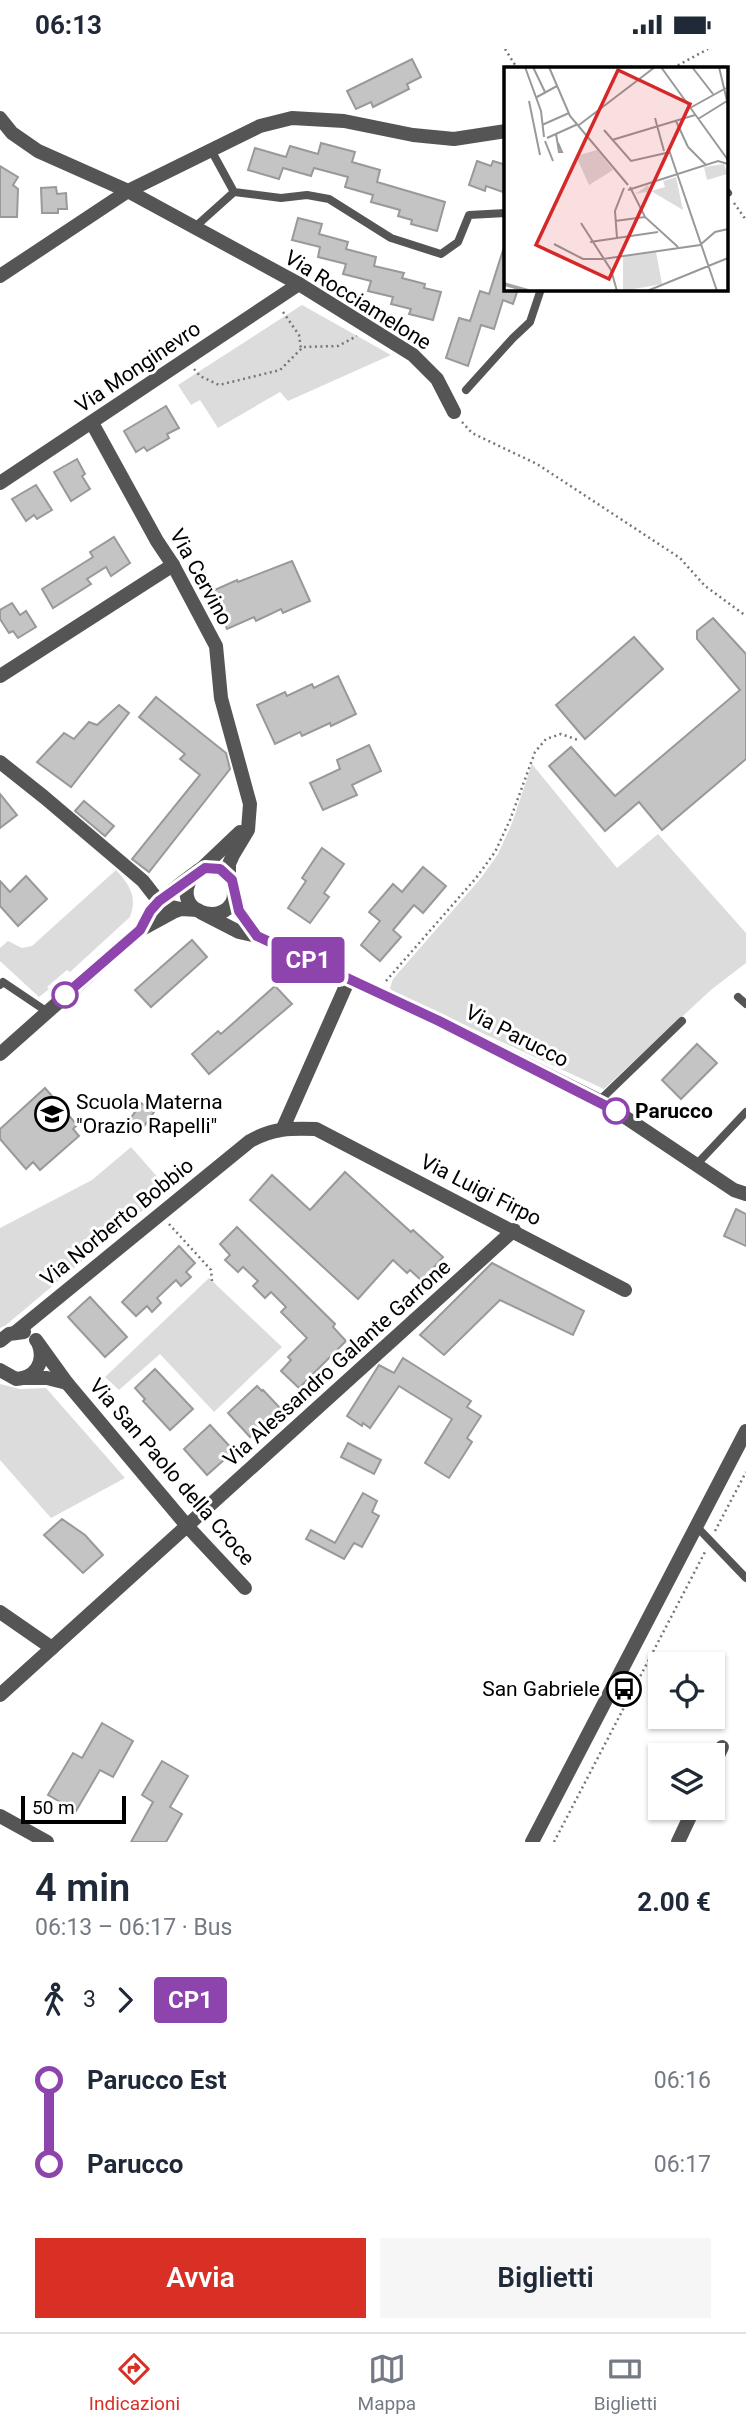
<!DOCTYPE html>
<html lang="it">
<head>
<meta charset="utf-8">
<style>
  body { margin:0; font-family:Roboto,sans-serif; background:#f6f6f7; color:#1f2937; height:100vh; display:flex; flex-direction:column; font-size:26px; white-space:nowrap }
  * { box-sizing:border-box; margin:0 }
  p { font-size:23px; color:#747a83 }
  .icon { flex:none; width:38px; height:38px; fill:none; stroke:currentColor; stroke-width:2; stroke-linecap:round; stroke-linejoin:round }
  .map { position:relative; height:1793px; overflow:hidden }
  .side { display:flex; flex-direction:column; background:#fff; flex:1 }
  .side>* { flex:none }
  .badge { padding:0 14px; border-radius:5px; font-size:24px; line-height:46px }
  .buttons { position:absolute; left:648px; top:1603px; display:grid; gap:14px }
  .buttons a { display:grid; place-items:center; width:77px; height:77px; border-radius:0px; background:#fff; box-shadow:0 2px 5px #0004; font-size:35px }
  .scale { position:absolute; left:21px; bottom:18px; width:105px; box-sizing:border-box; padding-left:7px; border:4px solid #000; border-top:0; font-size:19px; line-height:24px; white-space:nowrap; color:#000; -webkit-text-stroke:5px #fff; paint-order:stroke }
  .map>.badge { position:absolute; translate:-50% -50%; box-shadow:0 0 0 4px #fff }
  .legs { display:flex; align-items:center; gap:10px; height:77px; padding:0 35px; font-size:23px }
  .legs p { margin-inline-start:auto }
  .overview { display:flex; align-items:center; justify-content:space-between; height:119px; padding:0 35px }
  h1 { font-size:38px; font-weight:600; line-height:52px }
  .cta { display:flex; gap:14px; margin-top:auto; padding:14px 35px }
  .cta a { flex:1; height:80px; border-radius:0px; background:#d93025; color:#fff; font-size:28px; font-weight:600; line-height:80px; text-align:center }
  .cta a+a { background:#f6f6f7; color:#1f2937 }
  ul { padding:0 35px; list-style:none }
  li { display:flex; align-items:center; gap:24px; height:84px; font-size:26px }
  li i { display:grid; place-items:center; width:10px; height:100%; margin:0 9px; background:currentColor }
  li i::after { content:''; width:18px; height:18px; margin:-9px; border:5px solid; border-radius:50%; background:#fff }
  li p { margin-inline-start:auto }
  li:first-child i { background:linear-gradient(#0000 50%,currentColor 0) }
  li:last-child i { background:linear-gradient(currentColor 50%,#0000 0) }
  .status { display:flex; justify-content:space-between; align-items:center; height:49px; padding:0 35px; background:#fff; direction:ltr }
  .status svg { height:19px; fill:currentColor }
  .menu { display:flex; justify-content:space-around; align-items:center; height:98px; border-top:2px solid #e0e1e3; background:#fff; font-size:19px; color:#747a83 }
  .menu a { display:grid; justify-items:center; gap:4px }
  .menu .on { color:#d93025 }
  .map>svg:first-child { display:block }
</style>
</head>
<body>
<div class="status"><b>06:13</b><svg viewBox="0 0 49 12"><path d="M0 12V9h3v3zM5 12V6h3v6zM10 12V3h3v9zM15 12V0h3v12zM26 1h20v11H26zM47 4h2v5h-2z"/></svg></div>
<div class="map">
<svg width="746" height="1793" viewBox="0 0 746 1793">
  <rect width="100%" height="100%" fill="#fff"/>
  <g fill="#dcdcdc">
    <path d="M302,256L391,306L288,352L280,343L218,379L200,351L191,356L178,336Z"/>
    <path d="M532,715L617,819L658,785L746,884V914L712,940L604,1040L393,943L390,939L393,930L481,829L498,805L512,774Z"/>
    <path d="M116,821C129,835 138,848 130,868L70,923L67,921L47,938L49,940L39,948L0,912V899L8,892L22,899L32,897Z"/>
    <path d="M131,1098L168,1140L6,1276L0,1279V1179L92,1131Z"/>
    <path d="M209,1229L282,1298L214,1363L160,1305L119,1341L105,1328Z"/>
    <path d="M0,1335L20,1340L46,1339L125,1429L51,1469L0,1411Z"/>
  </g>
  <g fill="#c4c4c4" stroke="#999" stroke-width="2">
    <path d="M412,10L421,28L407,35L409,40L373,58L371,53L356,60L347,42Z"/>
    <path d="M321,94L355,103L352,113L380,121L377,133L445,153L437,182L411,175L412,171L398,167L400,161L371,153L373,146L345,138L348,128L314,119L311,127L283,119L279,130L248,121L255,99L286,108L290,97L318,105Z"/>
    <path d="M477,112L491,117L493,112L506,116V144L486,137L485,142L469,136Z"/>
    <path d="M0,117L18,128L13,136L18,140L17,168H0Z"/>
    <path d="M56,138L57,145L66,144L67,160H58V164H42L41,139Z"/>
    <path d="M298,169L322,175L319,185L348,193L346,200L376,208L374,217L404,224L402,229L425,235L424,239L441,243L433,271L409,265L411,260L391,255L393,248L368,242L371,232L343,225L346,215L318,208L320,198L292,191Z"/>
    <path d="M504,198L506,199V240H518L513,255L503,251L494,280L481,276L468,317L446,309L459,269L470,272L480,242L489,245Z"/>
    <path d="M166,357L179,379L167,385L169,389L147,402L144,398L136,403L124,382Z"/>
    <path d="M77,410L85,425L82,427L90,440L71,452L54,423Z"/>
    <path d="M36,436L52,461L37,470L34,466L26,472L12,450Z"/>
    <path d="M114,488L130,514L111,527L106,518L87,530L91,535L53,559L42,540L93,508L90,503Z"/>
    <path d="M292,512L310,552L283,564L281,560L256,572L254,568L227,580L210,543L237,531L238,533Z"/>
    <path d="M12,554L20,566L26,562L36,578L18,589L13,582L9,584L0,570V561Z"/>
    <path d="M713,569L746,605V710L662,781L639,753L605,782L549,717L571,698L615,747L740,641L697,590V582Z"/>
    <path d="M634,588L663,620L585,690L556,656Z"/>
    <path d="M338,627L356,665L331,677L330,674L302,687L300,683L275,695L257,656L285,643L287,647L312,635L314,639Z"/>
    <path d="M156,648L226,704L230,720L149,823L132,810L200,726L180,710L185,705L139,668Z"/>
    <path d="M119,656L129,664L71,738L37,713L64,684L74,690L89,673L97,676Z"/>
    <path d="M369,696L381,722L352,736L357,746L323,761L310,734L340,720L337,711Z"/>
    <path d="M0,745L17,766L0,779Z"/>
    <path d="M84,752L114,777L105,787L75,762Z"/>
    <path d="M322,799L344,815L324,844L329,848L310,874L288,859L306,832L302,829Z"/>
    <path d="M423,818L446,837L423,864L414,856L393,881L401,888L380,912L361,896L380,872L369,863L393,835L402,843Z"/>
    <path d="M26,827L47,850L18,877L0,857V832L10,843Z"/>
    <path d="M192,891L207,908L151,958L135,941Z"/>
    <path d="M275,937L292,955L209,1025L192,1005L218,982L221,985Z"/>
    <path d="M697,995L717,1014L681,1050L662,1031Z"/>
    <path d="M45,1039L77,1076L73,1080L79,1087L40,1121L33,1113L26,1120L0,1090V1080Z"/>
    <path d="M141,1054L154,1063L138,1086L125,1078Z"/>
    <path d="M345,1123L411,1183L413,1181L443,1208L422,1232L410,1221L407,1224L393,1211L358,1250L250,1151L272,1126L310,1161Z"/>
    <path d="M736,1160L746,1165V1197L724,1187Z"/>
    <path d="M237,1178L335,1275L333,1278L346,1292L299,1339L281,1322L291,1311L288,1308L307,1289L281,1263L286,1258L271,1243L265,1249L253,1237L258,1232L243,1218L238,1223L225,1211L230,1206L220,1195Z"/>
    <path d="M179,1197L195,1214L186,1223L191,1228L181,1237L176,1231L157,1249L161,1254L152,1263L147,1257L136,1267L122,1253Z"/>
    <path d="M492,1214L584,1262L573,1286L500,1251L444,1306L420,1286Z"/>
    <path d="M90,1248L127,1288L105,1308L68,1268Z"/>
    <path d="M403,1309L471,1352L467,1358L481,1367L467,1389L472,1393L449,1429L425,1414L452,1370L410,1344L399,1337L370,1379L363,1374L362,1377L347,1367L379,1316L394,1324Z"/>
    <path d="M155,1320L193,1360L170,1381L143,1352L145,1350L135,1339Z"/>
    <path d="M257,1337L262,1342L263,1341L280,1359L250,1388L228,1364Z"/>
    <path d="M210,1376L234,1402L207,1426L184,1400Z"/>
    <path d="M348,1394L381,1411L374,1425L341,1408Z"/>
    <path d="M363,1444L377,1452L372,1463L379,1467L362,1498L354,1494L344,1510L306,1490L311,1481L335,1494Z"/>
    <path d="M62,1470L85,1486L103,1506L83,1524L44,1486Z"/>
    <path d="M102,1674L133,1692L113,1728L100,1721L76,1762L48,1746L73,1704L82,1709Z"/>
    <path d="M162,1712L188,1727L170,1758L182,1765L166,1793H131L153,1753L142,1746Z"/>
  </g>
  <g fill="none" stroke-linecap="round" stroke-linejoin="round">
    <g stroke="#777" stroke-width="2.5" stroke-dasharray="2 3.5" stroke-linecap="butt">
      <path d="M505,0L517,19"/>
      <path d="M673,19L708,0"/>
      <path d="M734,154L746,171"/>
      <path d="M283,263L299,286L301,300"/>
      <path d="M194,320L200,327L219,336L280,321L303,298L338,297L357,287"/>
      <path d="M462,373L472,384L537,415L680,509L705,537L746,567"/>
      <path d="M386,932L476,829L495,803L510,771L535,703L546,690L561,685L578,691"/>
      <path d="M169,1175L211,1221L212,1232"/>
      <path d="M715,1482L746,1423"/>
      <path d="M554,1793L706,1501"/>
    </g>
    <g stroke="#555" stroke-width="8">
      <path d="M211,101L234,143L281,149L307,146L329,150L391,189L441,205L458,193L469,166L506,164"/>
      <path d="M727,143L728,144"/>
      <path d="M195,178L234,143"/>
      <path d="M466,341L513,289L530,273L541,240"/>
      <path d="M0,936L3,933L46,962"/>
      <path d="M738,948L746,955"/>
      <path d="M599,1052L682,972"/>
      <path d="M696,1116L746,1063"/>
      <path d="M696,1477L746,1529"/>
    </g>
    <g stroke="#555" stroke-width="14">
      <path d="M0,69L12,84L38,102L128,142L299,235L413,306L437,330L454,363"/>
      <path d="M0,227L128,142L260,77L292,69L344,72L413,86L454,90L506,82"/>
      <path d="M92,374L157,492L173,516L216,597L221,649L250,755L248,781L233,806L229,815V827"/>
      <path d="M0,434L299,235"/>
      <path d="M0,627L173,516"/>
      <path d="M0,713L44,748L143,832L157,850L167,857L181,860"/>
      <path d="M200,821L240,783"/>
      <path d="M234,847L239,862L257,887"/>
      <path d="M202,864L239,883L257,887L439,972L604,1054L734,1141L746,1145"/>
      <path d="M140,880C155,852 174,840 199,821C212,816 230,820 233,836C244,881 164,870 193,826"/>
      <path d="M0,1005L140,881L173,863L181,860L198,861"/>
      <path d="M283,1079L349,930"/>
      <path d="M16,1283L250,1092C273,1079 291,1079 316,1080L625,1241"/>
      <path d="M36,1291L67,1334L188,1478L245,1539"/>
      <path d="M0,1292L9,1285L24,1283"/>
      <path d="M0,1321L16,1330C35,1329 45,1314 39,1296"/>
      <path d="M24,1329H47L67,1334"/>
      <path d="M0,1563L52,1599"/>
      <path d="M0,1646L514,1181"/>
      <path d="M712,1719L722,1698"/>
      <path d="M0,1767L47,1793"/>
      <path d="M532,1793L746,1382"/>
      <path d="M678,1793L694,1759"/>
    </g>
  </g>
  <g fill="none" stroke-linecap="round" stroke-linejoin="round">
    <g stroke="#fff" stroke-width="16">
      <path id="line-1" d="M65,946L140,881L150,862L159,852L205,819L220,820L232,831L239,862L257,887L439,972L616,1062"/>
    </g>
    <use href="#line-1" stroke="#8e44ad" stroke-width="10"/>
  </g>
  <defs>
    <g id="school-ring" transform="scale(1.75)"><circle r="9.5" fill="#fff" stroke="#000" stroke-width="1.5"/><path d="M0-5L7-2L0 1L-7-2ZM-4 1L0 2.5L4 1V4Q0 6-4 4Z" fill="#000"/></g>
    <g id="bus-ring" transform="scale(1.75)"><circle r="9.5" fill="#fff" stroke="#000" stroke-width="1.5"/><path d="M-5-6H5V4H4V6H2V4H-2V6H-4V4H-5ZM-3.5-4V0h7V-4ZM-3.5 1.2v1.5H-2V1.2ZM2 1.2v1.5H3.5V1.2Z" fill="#000"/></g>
  </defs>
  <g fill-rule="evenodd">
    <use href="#school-ring" x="52" y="1065"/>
    <use href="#bus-ring" x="624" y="1640"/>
  </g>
  <g fill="#fff" stroke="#8e44ad" stroke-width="3.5">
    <circle cx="65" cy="946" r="12"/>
    <circle cx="616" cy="1062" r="12"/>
  </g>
  <g text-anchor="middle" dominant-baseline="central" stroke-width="6" stroke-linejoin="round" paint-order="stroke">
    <g font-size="21" fill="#000" stroke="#fff">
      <text transform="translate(358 251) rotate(32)">Via Rocciamelone</text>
      <text transform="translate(138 318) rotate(-34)">Via Monginevro</text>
      <text transform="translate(201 528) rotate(61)">Via Cervino</text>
      <text transform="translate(517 987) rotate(27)">Via Parucco</text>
      <text transform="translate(481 1141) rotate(27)">Via Luigi Firpo</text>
      <text transform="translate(117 1173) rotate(-39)">Via Norberto Bobbio</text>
      <text transform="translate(337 1314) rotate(-42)">Via Alessandro Galante Garrone</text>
      <text transform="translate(172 1423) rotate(49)">Via San Paolo della Croce</text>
    </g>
    <g font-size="21" fill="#000" stroke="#fff" text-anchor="start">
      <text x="76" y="1053">Scuola Materna<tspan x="76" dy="24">"Orazio Rapelli"</tspan></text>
      <text x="600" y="1640" text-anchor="end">San Gabriele</text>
    </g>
    <g font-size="21" font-weight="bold" fill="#000" stroke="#fff" text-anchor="start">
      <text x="635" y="1062">Parucco</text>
    </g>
  </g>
  <g transform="translate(504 18)">
    <rect width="224" height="224" fill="#fff"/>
    <path d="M93,83L109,103L85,118L72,89ZM220,97L223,107L203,113L200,100ZM172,110L179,143L147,124L131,127L144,118L147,124L161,120L159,114ZM152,185L158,217L119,224V190Z" fill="#dcdcdc"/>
    <path fill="none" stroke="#a3a3a3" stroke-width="3.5" d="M0,217L25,224"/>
    <path fill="none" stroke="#999" stroke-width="2" d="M21,0L37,44L40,70M29,0L41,25M45,0L66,49L124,118M157,0L224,93M188,0L209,27M215,0L224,38M33,30L53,19M25,34L36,88M186,41L222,21M151,51L160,84M194,52L223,34M172,54L184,80M38,58L65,46M75,58L151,0M100,63L127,94L162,86M52,67L55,85H58L54,76M43,71L74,57M108,73L191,48M41,74L49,94M184,80L202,98M165,83L213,224M126,120L141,150L174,180M124,123L214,94L224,97M111,154L141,150M77,156L107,203L113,224M113,171L111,144L120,121M86,175L154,165M50,177L79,192H99L196,178L211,165L224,162M143,224L224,191"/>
    <path fill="#d62828" fill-opacity="0.15" stroke="#d62828" stroke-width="3.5" d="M114,3L186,37L105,212L32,178Z"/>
    <rect width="224" height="224" fill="none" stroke="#000" stroke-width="3.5"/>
  </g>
</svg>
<div class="buttons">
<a><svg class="icon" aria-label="locate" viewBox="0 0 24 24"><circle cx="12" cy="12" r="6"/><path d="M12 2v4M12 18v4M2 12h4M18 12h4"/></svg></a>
<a><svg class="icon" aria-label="layers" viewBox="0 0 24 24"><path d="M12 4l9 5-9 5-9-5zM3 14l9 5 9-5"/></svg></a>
</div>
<div class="scale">50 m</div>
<b class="badge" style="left:308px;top:911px;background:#8e44ad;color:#fff">CP1</b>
</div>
<section class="side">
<div class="overview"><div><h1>4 min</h1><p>06:13 – 06:17 · Bus</p></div><b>2.00 €</b></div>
<div class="legs"><svg class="icon" aria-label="walk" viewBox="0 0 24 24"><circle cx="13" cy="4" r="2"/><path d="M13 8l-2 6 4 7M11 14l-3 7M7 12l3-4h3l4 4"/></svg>3<svg class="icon" aria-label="forward" viewBox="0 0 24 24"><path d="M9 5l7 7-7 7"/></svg><b class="badge" style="background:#8e44ad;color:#fff">CP1</b></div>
<ul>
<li><i style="color:#8e44ad"></i><b>Parucco Est</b><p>06:16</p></li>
<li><i style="color:#8e44ad"></i><b>Parucco</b><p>06:17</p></li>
</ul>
<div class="cta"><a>Avvia</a><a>Biglietti</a></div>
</section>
<nav class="menu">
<a class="on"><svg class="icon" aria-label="directions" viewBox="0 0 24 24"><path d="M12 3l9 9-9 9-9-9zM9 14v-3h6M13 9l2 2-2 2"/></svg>Indicazioni</a>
<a><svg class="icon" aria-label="map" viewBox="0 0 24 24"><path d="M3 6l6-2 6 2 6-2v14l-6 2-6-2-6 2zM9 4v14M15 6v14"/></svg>Mappa</a>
<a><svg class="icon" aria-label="tickets" viewBox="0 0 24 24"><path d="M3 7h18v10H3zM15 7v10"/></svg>Biglietti</a>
</nav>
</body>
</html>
